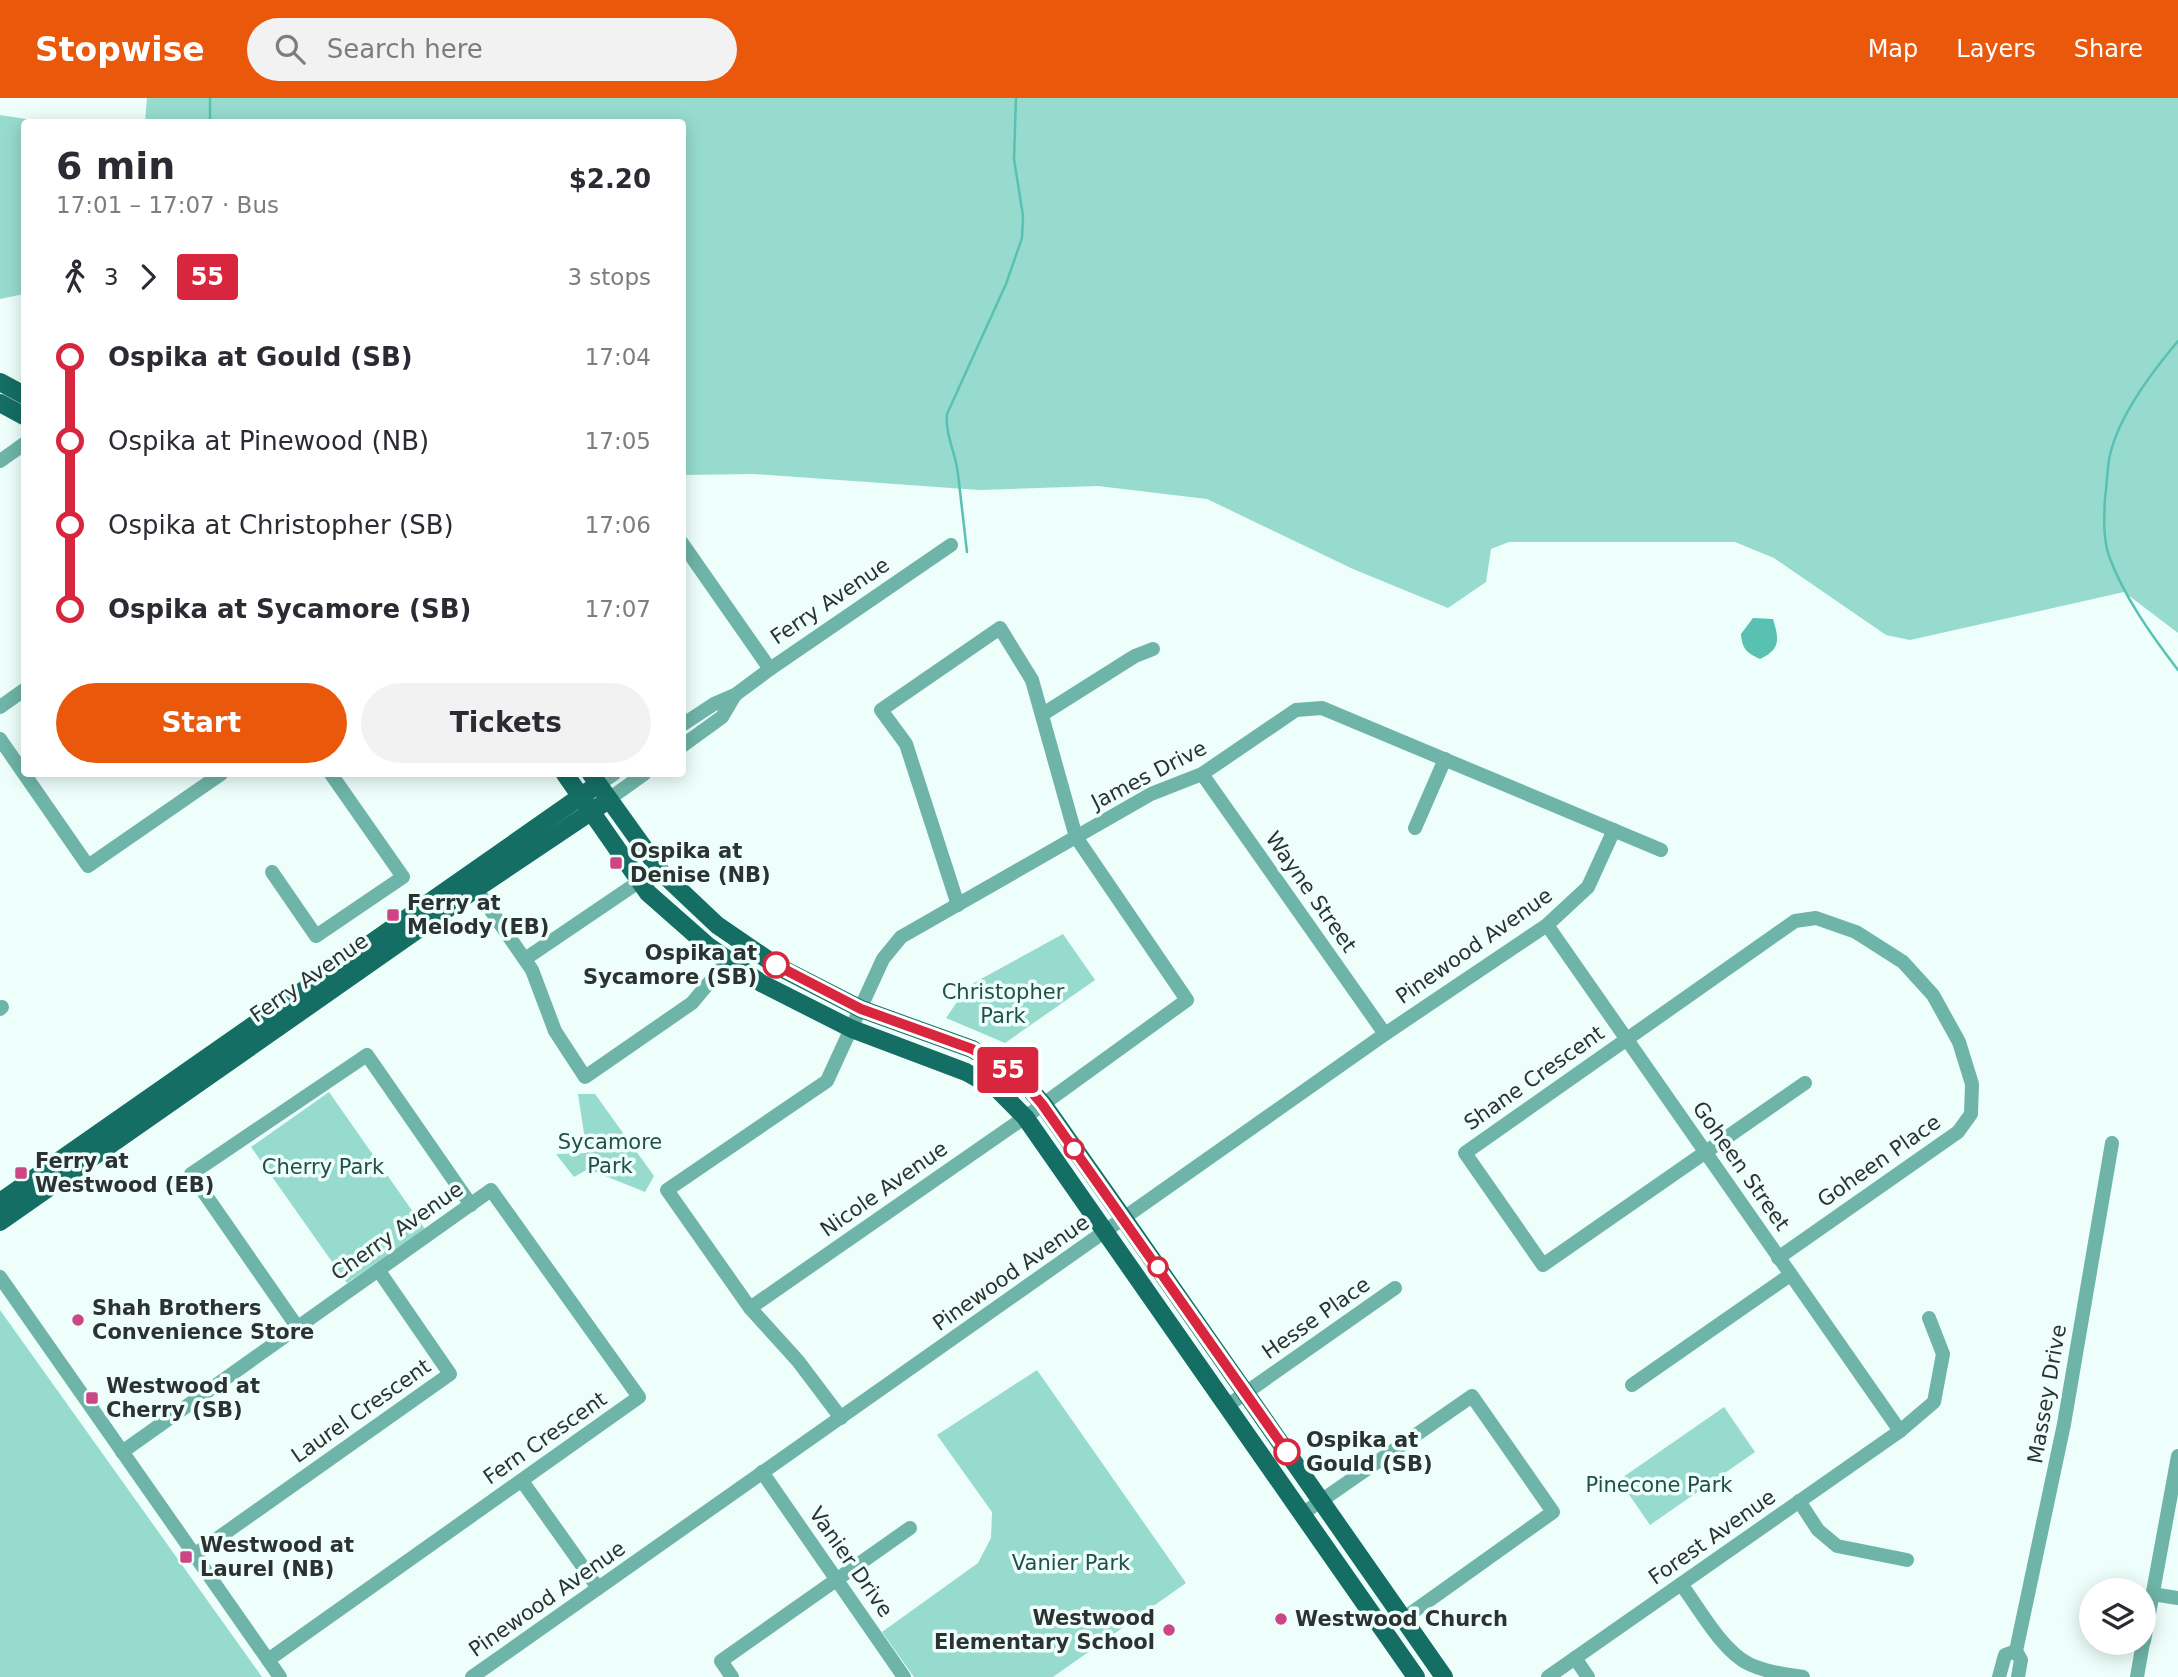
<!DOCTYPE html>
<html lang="en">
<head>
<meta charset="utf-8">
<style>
  body { margin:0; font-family:"DejaVu Sans",sans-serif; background:#f2f2f3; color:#2b2b33; height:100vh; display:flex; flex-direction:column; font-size:26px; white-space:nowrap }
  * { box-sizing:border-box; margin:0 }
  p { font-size:23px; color:#7c7c81 }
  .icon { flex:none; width:38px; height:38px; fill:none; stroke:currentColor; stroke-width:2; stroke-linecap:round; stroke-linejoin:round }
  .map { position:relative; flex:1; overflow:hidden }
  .details { position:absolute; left:21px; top:21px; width:665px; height:658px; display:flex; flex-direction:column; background:#fff; border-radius:7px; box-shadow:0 4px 18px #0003 }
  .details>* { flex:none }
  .badge { padding:0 14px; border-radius:5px; font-size:24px; line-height:46px }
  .tools { position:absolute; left:2079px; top:1480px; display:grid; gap:14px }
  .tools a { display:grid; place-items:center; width:77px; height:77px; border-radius:50%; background:#fff; box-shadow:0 4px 18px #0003; font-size:35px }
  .map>.badge { position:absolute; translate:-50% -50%; box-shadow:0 0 0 4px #fff }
  .legs { display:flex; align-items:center; gap:10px; height:77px; padding:0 35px; font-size:23px }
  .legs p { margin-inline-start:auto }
  .overview { display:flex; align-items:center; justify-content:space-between; height:119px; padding:0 35px }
  h1 { font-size:38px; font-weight:700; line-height:52px }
  .primary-button { display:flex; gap:14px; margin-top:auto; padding:14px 35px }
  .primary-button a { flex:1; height:80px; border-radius:42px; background:#ea580c; color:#fff; font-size:28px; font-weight:700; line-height:80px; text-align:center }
  .primary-button a+a { background:#f2f2f3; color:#2b2b33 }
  ul { padding:0 35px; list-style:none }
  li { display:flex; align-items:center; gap:24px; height:84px; font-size:26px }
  li i { display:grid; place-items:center; width:10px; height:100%; margin:0 9px; background:currentColor }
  li i::after { content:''; width:18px; height:18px; margin:-9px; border:5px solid; border-radius:50%; background:#fff }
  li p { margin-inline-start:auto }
  li:first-child i { background:linear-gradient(#0000 50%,currentColor 0) }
  li:last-child i { background:linear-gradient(currentColor 50%,#0000 0) }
  header { display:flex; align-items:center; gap:42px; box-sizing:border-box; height:98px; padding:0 35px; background:#ea580c; color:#fff }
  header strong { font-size:33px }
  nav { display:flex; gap:38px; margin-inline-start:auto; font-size:24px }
  .search { width:490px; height:63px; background:#f2f2f3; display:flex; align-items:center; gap:18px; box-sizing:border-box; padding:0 24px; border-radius:38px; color:#7c7c81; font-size:26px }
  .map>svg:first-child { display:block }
</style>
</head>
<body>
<header>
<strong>Stopwise</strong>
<div class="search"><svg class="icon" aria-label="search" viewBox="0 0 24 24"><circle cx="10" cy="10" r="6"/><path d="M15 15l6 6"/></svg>Search here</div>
<nav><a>Map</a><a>Layers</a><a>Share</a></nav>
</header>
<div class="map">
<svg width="2178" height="1579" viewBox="0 0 2178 1579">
  <rect width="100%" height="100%" fill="#edfefb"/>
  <g fill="#97dbcf">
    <path d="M147,0H2178V535L2124,494L1910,542L1886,537L1774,460L1735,444H1509L1491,451L1486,484L1448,510L1353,471L1207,401L1098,388L979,392L754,376L683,377L682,24H145Z"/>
    <path d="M0,17L45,24H24V196L0,201Z"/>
    <path d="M1063,836L1095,882L1005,945L946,920L968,888Z"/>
    <path d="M329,994L425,1131L347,1185L251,1049Z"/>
    <path d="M578,996H595L654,1078L645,1094L588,1071L574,1079L556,1056L587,1055Z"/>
    <path d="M0,1212L262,1579H0Z"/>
    <path d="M1037,1272L1186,1485L1053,1579H914L882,1534L978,1465L991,1440L992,1414L937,1337Z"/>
    <path d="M1724,1309L1755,1354L1650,1427L1619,1382Z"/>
  </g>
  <path fill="#58c1b1" d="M1753,520L1773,521C1779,541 1781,551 1760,561C1747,555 1742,551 1741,536Z"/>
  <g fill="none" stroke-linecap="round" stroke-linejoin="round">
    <g stroke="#58c1b1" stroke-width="2.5">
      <path d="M210,0V24"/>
      <path d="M2178,243C2151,275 2116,321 2109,362C2107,374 2107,387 2105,400C2104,418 2103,441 2109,458C2124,499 2152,538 2178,572"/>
      <path d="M967,454C964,428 961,402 958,376C956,356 945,337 947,316L1006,186L1022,140L1023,118L1014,61L1016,0"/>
    </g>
    <g stroke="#6fb4a8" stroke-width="14">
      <path d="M0,363L24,346"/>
      <path d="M682,445L770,571"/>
      <path d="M0,609L24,592"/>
      <path d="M1043,616L1135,558L1153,551"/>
      <path d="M682,627L714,606L735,597L770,571L951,447"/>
      <path d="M0,641L88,768L221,676"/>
      <path d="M682,648L722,619L735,597"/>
      <path d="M1202,676L1385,936"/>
      <path d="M599,686L614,676"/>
      <path d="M609,701L644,676"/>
      <path d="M1415,730L1445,661"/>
      <path d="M272,774L316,838L403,779L331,676"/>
      <path d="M470,782L532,872L555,933L585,979L692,905L728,862"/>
      <path d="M1547,827L1900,1333"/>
      <path d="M525,861L640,783"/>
      <path d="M0,911L2,909"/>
      <path d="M1778,1160L1958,1034L1971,1016L1972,986L1959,944L1933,897L1903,864L1856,834L1816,820L1795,823L1465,1055L1543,1167L1805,985"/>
      <path d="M0,1179L280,1579"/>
      <path d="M750,1210L1031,1015L1187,902L1076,739L1032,582L1000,530L881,612L906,646L958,807"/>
      <path d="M298,1230L191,1076L367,957L471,1107"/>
      <path d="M1632,1287L1790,1177"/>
      <path d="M1227,1308L1395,1190"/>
      <path d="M841,1320L798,1263L750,1210L667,1092L827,983L883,861L901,839L1151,696L1202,676L1296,612L1322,610L1661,752"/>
      <path d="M122,1354L491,1092L639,1299L268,1562"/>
      <path d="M762,1374L904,1579"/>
      <path d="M522,1383L598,1490"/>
      <path d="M1799,1403L1818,1432L1837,1448L1907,1462"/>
      <path d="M1302,1416L1472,1298L1553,1414L1403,1521"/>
      <path d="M194,1457L450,1276L379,1173"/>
      <path d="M1681,1486C1699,1510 1722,1553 1749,1566C1766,1574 1785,1576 1803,1579"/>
      <path d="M2152,1496L2178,1500"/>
      <path d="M2144,1543L2178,1358"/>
      <path d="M1575,1560L1588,1579"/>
      <path d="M472,1579L1385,936L1547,827L1588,789L1614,732"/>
      <path d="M732,1579L721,1563L910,1430"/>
      <path d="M1548,1579L1900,1333L1934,1304L1943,1256L1929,1220"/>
      <path d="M1999,1579L2005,1557L2016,1553"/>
      <path d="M2018,1579L2021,1562L2016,1553L2064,1326L2112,1045"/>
      <path d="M2137,1579L2143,1545"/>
    </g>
    <g stroke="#146e63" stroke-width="18">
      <path d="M0,284L24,297"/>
      <path d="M0,305L24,318"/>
      <path d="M565,676L648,795L707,847L761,885L852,931L966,974L998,992L1025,1019L1416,1579"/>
      <path d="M591,676L662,775L717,827L777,868L861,911L972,951L1018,978L1043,1006L1124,1121L1444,1579"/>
      <path d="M0,1104L590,692"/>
      <path d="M0,1124L476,791L601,707"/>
    </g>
  </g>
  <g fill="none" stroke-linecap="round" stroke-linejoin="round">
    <g stroke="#fff" stroke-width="16">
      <path id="line-1" d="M776,867L861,911L972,951L1018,978L1042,1006L1287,1354"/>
    </g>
    <use href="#line-1" stroke="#d7263d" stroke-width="10"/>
  </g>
  <g fill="#cc4686" stroke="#edfefb" stroke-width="2.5">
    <rect x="609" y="758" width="14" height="14" rx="3.5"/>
    <rect x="386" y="810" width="14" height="14" rx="3.5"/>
    <rect x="14" y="1068" width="14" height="14" rx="3.5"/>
    <circle cx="78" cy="1222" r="7"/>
    <rect x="85" y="1293" width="14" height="14" rx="3.5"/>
    <rect x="179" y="1452" width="14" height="14" rx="3.5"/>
    <circle cx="1281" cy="1521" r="7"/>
    <circle cx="1169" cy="1532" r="7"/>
  </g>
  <g fill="#fff" stroke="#d7263d" stroke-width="3.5">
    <circle cx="776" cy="867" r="12"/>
    <circle cx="1074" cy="1051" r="9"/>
    <circle cx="1158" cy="1169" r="9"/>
    <circle cx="1287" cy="1354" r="12"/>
  </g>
  <g text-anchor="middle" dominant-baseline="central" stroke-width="7" stroke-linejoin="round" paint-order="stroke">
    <g font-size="21" fill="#2b3231" stroke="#edfefb">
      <text transform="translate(830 503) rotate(-34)">Ferry Avenue</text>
      <text transform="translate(1149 677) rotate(-27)">James Drive</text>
      <text transform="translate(1311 794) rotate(55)">Wayne Street</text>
      <text transform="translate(1474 848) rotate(-35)">Pinewood Avenue</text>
      <text transform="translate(309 880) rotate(-35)">Ferry Avenue</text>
      <text transform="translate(1534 980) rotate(-35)">Shane Crescent</text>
      <text transform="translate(1879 1063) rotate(-35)">Goheen Place</text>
      <text transform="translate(1741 1068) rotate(55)">Goheen Street</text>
      <text transform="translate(884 1091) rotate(-35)">Nicole Avenue</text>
      <text transform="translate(397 1133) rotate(-35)">Cherry Avenue</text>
      <text transform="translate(1011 1175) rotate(-35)">Pinewood Avenue</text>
      <text transform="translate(1316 1220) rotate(-35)">Hesse Place</text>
      <text transform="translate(2047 1296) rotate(-80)">Massey Drive</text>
      <text transform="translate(361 1313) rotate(-35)">Laurel Crescent</text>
      <text transform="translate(545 1340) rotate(-35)">Fern Crescent</text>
      <text transform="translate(1712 1439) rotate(-35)">Forest Avenue</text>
      <text transform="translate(851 1464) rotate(55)">Vanier Drive</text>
      <text transform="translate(547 1501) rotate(-35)">Pinewood Avenue</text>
    </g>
    <g font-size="21" font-weight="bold" fill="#2b3231" stroke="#edfefb" text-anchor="start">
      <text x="630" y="753">Ospika at<tspan x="630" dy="24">Denise (NB)</tspan></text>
      <text x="407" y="805">Ferry at<tspan x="407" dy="24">Melody (EB)</tspan></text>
      <text x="35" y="1063">Ferry at<tspan x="35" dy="24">Westwood (EB)</tspan></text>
      <text x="92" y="1210">Shah Brothers<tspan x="92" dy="24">Convenience Store</tspan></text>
      <text x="106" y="1288">Westwood at<tspan x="106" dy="24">Cherry (SB)</tspan></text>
      <text x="200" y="1447">Westwood at<tspan x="200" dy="24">Laurel (NB)</tspan></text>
      <text x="1155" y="1520" text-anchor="end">Westwood<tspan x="1155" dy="24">Elementary School</tspan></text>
      <text x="1295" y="1521">Westwood Church</text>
    </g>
    <g font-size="21" font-weight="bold" fill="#2b3231" stroke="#edfefb" text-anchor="end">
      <text x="757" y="855">Ospika at<tspan x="757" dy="24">Sycamore (SB)</tspan></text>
      <text x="1306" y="1342" text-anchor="start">Ospika at<tspan x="1306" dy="24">Gould (SB)</tspan></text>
    </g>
    <g font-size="21" fill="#225049" stroke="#edfefb">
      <text x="1003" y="894">Christopher<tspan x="1003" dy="24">Park</tspan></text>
      <text x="610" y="1044">Sycamore<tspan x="610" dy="24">Park</tspan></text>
      <text x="323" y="1069">Cherry Park</text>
      <text x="1659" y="1387">Pinecone Park</text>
      <text x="1071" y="1465">Vanier Park</text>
    </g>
  </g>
</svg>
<div class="tools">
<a><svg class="icon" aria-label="layers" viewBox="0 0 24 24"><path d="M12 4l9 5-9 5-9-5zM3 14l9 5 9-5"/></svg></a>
</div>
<b class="badge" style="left:1008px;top:972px;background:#d7263d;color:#fff">55</b>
<section class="details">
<div class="overview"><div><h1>6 min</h1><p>17:01 – 17:07 · Bus</p></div><b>$2.20</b></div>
<div class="legs"><svg class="icon" aria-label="walk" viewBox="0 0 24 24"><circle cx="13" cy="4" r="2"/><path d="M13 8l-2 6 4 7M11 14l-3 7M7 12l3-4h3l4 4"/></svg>3<svg class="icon" aria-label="forward" viewBox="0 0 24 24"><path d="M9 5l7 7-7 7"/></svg><b class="badge" style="background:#d7263d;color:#fff">55</b><p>3 stops</p></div>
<ul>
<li><i style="color:#d7263d"></i><b>Ospika at Gould (SB)</b><p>17:04</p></li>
<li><i style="color:#d7263d"></i><span>Ospika at Pinewood (NB)</span><p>17:05</p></li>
<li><i style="color:#d7263d"></i><span>Ospika at Christopher (SB)</span><p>17:06</p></li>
<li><i style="color:#d7263d"></i><b>Ospika at Sycamore (SB)</b><p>17:07</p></li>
</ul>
<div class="primary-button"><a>Start</a><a>Tickets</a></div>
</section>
</div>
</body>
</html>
